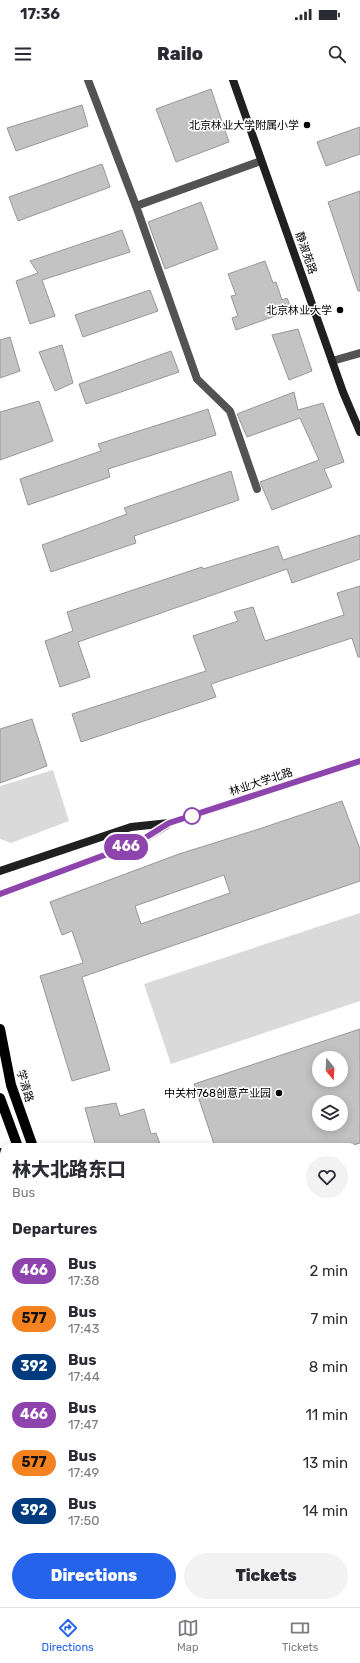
<!DOCTYPE html>
<html lang="en">
<head>
<meta charset="utf-8">
<style>
  body { margin:0; font-family:Rubik,"Noto Sans SC",sans-serif; background:#f2f2f3; color:#2b2b33; height:100vh; display:flex; flex-direction:column; font-size:15px; white-space:nowrap }
  * { box-sizing:border-box; margin:0 }
  p { font-size:13px; color:#7c7c81 }
  .icon { flex:none; width:22px; height:22px; fill:none; stroke:currentColor; stroke-width:2; stroke-linecap:round; stroke-linejoin:round }
  .map { position:relative; flex:1; overflow:hidden }
  .drawer { position:absolute; left:0px; top:1063px; width:360px; height:464px; display:flex; flex-direction:column; background:#fff; border-radius:12px 12px 0 0; box-shadow:0 2px 10px #0003 }
  .drawer>* { flex:none }
  .badge { padding:0 8px; border-radius:13px; font-size:14px; line-height:26px }
  .needle { width:26px; rotate:162deg }
  .tools { position:absolute; left:312px; top:971px; display:grid; gap:8px }
  .tools a { display:grid; place-items:center; width:36px; height:36px; border-radius:50%; background:#fff; box-shadow:0 2px 10px #0003; font-size:20px }
  .map>.badge { position:absolute; translate:-50% -50%; box-shadow:0 0 0 2px #fff }
  h2 { padding:0 12px; font-size:15px; line-height:36px }
  .round { display:grid; place-items:center; flex:none; width:42px; height:42px; border-radius:21px; background:#f2f2f3 }
  .headline { display:flex; align-items:center; justify-content:space-between; height:68px; padding:0 12px }
  h1 { font-size:19px; font-weight:800; line-height:30px }
  .cta { display:flex; gap:8px; margin-top:auto; padding:8px 12px }
  .cta a { flex:1; height:46px; border-radius:24px; background:#2563eb; color:#fff; font-size:16px; font-weight:800; line-height:46px; text-align:center }
  .cta a+a { background:#f2f2f3; color:#2b2b33 }
  ul { padding:0; list-style:none }
  li { display:flex; align-items:center; gap:12px; height:48px; padding:0 12px }
  li div { flex:1 }
  li b { display:block; font-size:15px }
  li em { font-style:normal }
  li .badge { min-width:44px; font-weight:700; text-align:center }
  .status { display:flex; justify-content:space-between; align-items:center; height:28px; padding:0 20px; background:#fff; direction:ltr }
  .status svg { height:11px; fill:currentColor }
  header { display:flex; justify-content:space-between; align-items:center; height:52px; padding:0 12px; background:#fff; font-size:18px; font-weight:800 }
  .tab-bar { display:flex; justify-content:space-around; align-items:center; height:56px; border-top:1px solid #e1e1e2; background:#fff; font-size:11px; color:#7c7c81 }
  .tab-bar a { display:grid; justify-items:center; gap:2px }
  .tab-bar .active { color:#2563eb }
  .map>svg:first-child { display:block }
</style>
</head>
<body>
<div class="status"><b>17:36</b><svg viewBox="0 0 49 12"><path d="M0 12V9h3v3zM5 12V6h3v6zM10 12V3h3v9zM15 12V0h3v12zM26 1h20v11H26zM47 4h2v5h-2z"/></svg></div>
<header><svg class="icon" aria-label="menu" viewBox="0 0 24 24"><path d="M4 6h16M4 12h16M4 18h16"/></svg>Railo<svg class="icon" aria-label="search" viewBox="0 0 24 24"><circle cx="10" cy="10" r="6"/><path d="M15 15l6 6"/></svg></header>
<div class="map">
<svg width="360" height="1527" viewBox="0 0 360 1527">
  <rect width="100%" height="100%" fill="#fff"/>
  <g fill="#dadada">
    <path d="M53,690L69,741L11,763L0,759V706Z"/>
    <path d="M360,833V921L171,984L144,904Z"/>
    <path d="M4,1475V1521L0,1523V1476Z"/>
  </g>
  <g fill="#c3c3c3" stroke="#979797" fill-rule="evenodd">
    <path d="M211,9L229,62L176,82L156,29Z"/>
    <path d="M82,25L88,46L16,71L7,48Z"/>
    <path d="M360,47V74L326,86L317,62Z"/>
    <path d="M102,84L110,107L18,141L9,117Z"/>
    <path d="M360,111V211H358L328,122Z"/>
    <path d="M201,122L218,169L165,189L148,142Z"/>
    <path d="M122,150L130,172L42,200L55,236L30,244L16,201L38,193L30,181Z"/>
    <path d="M265,181L273,203L276,202L282,220L287,218L292,230L236,250L232,238L238,236L231,216L236,215L228,194Z"/>
    <path d="M150,210L158,231L83,257L75,235Z"/>
    <path d="M298,249L312,291L289,300L272,255Z"/>
    <path d="M10,257L20,291L0,298V260Z"/>
    <path d="M62,265L73,303L55,311L39,272Z"/>
    <path d="M171,271L179,292L86,324L79,304Z"/>
    <path d="M294,312L298,330L323,323L344,382L324,389L332,407L272,430L260,402L319,380L300,338L247,357L237,334Z"/>
    <path d="M39,321L53,361L0,380V332Z"/>
    <path d="M208,329L216,355L108,389L110,397L28,425L20,399L101,371L98,364Z"/>
    <path d="M231,391L239,420L134,456L136,463L51,492L42,465L127,434L124,428Z"/>
    <path d="M360,455V479L292,503L287,489L78,562L90,597L60,607L45,561L73,551L67,532L202,487L203,489L278,466L283,480Z"/>
    <path d="M360,506V577H358L352,558L211,604L216,617L81,662L72,634L206,591L193,556L238,541L234,532L253,527L265,561L344,535L337,513Z"/>
    <path d="M32,639L47,686L0,703V649Z"/>
    <path d="M342,721L360,769V801L82,897L110,990L72,1001L40,896L83,883L72,851L62,855L50,822L179,774L259,749ZM224,795L230,813L141,844L135,826Z"/>
    <path d="M360,949V1063L346,1067H215L194,1004ZM319,978H341V1000H319ZM319,1022H341V1044H319Z"/>
    <path d="M116,1023L120,1036L144,1029L151,1054L156,1053L161,1067H96L85,1028Z"/>
  </g>
  <g fill="none" stroke-linecap="round" stroke-linejoin="round">
    <g stroke="#535353" stroke-width="8">
      <path d="M88,0L136,126L197,299L230,331L257,409"/>
      <path d="M136,126L261,81"/>
      <path d="M332,281L360,273"/>
      <path d="M356,1285L360,1283"/>
      <path d="M356,1466L360,1465"/>
      <path d="M283,1527L284,1523"/>
    </g>
    <g stroke="#202020" stroke-width="8">
      <path d="M233,0L343,312L360,352"/>
      <path d="M0,791L131,747L169,743L360,681"/>
      <path d="M0,814L137,763L167,745"/>
      <path d="M0,1072L4,1083"/>
      <path d="M162,1523L163,1527"/>
    </g>
    <g stroke="#000" stroke-width="10">
      <path d="M0,949L11,1005L33,1067"/>
      <path d="M0,1018L18,1067"/>
      <path d="M186,1523L188,1527"/>
      <path d="M201,1523L202,1527"/>
    </g>
  </g>
  <g fill="none" stroke-linecap="round" stroke-linejoin="round">
    <g stroke="#fff" stroke-width="9">
      <path id="line" d="M0,814L137,763L169,743L360,681"/>
    </g>
    <use href="#line" stroke="#8e44ad" stroke-width="6"/>
  </g>
  <g fill="#000" stroke="#fff" stroke-width="1.5">
    <circle cx="307" cy="45" r="4"/>
    <circle cx="340" cy="230" r="4"/>
    <circle cx="279" cy="1013" r="4"/>
  </g>
  <circle fill="#fff" stroke="#8e44ad" stroke-width="2" cx="192" cy="736" r="8"/>
  <g text-anchor="middle" dominant-baseline="central" stroke-width="3" stroke-linejoin="round" paint-order="stroke">
    <g font-size="11" fill="#000" stroke="#fff" text-anchor="end">
      <text x="299" y="45">北京林业大学附属小学</text>
      <text x="332" y="230">北京林业大学</text>
      <text x="271" y="1013">中关村768创意产业园</text>
    </g>
    <g font-size="11" fill="#000" stroke="#fff">
      <text transform="translate(306 173) rotate(71)">静淑苑路</text>
      <text transform="translate(261 702) rotate(-18)">林业大学北路</text>
      <text transform="translate(25 1006) rotate(74)">学清路</text>
    </g>
  </g>
</svg>
<div class="tools">
<a><svg class="needle" viewBox="-14 -14 28 28"><path d="M0-13l5 13h-10z" fill="#e53935"/><path d="M0 13l5-13h-10z" fill="#7c7c81"/></svg></a>
<a><svg class="icon" aria-label="layers" viewBox="0 0 24 24"><path d="M12 4l9 5-9 5-9-5zM3 14l9 5 9-5"/></svg></a>
</div>
<b class="badge" style="left:126px;top:767px;background:#8e44ad;color:#fff">466</b>
<section class="drawer">
<div class="headline"><div><h1>林大北路东口</h1><p>Bus</p></div><a class="round"><svg class="icon" aria-label="heart" viewBox="0 0 24 24"><path d="M12 20l-8-8c-3-5 5-10 8-4 3-6 11-1 8 4z"/></svg></a></div>
<h2>Departures</h2>
<ul>
<li><span class="badge" style="background:#8e44ad;color:#fff">466</span><div><b>Bus</b><p>17:38</p></div><em>2 min</em></li>
<li><span class="badge" style="background:#f58220;color:#111">577</span><div><b>Bus</b><p>17:43</p></div><em>7 min</em></li>
<li><span class="badge" style="background:#003b80;color:#fff">392</span><div><b>Bus</b><p>17:44</p></div><em>8 min</em></li>
<li><span class="badge" style="background:#8e44ad;color:#fff">466</span><div><b>Bus</b><p>17:47</p></div><em>11 min</em></li>
<li><span class="badge" style="background:#f58220;color:#111">577</span><div><b>Bus</b><p>17:49</p></div><em>13 min</em></li>
<li><span class="badge" style="background:#003b80;color:#fff">392</span><div><b>Bus</b><p>17:50</p></div><em>14 min</em></li>
</ul>
<div class="cta"><a>Directions</a><a>Tickets</a></div>
</section>
</div>
<nav class="tab-bar">
<a class="active"><svg class="icon" aria-label="directions" viewBox="0 0 24 24"><path d="M12 3l9 9-9 9-9-9zM9 14v-3h6M13 9l2 2-2 2"/></svg>Directions</a>
<a><svg class="icon" aria-label="map" viewBox="0 0 24 24"><path d="M3 6l6-2 6 2 6-2v14l-6 2-6-2-6 2zM9 4v14M15 6v14"/></svg>Map</a>
<a><svg class="icon" aria-label="tickets" viewBox="0 0 24 24"><path d="M3 7h18v10H3zM15 7v10"/></svg>Tickets</a>
</nav>
</body>
</html>
